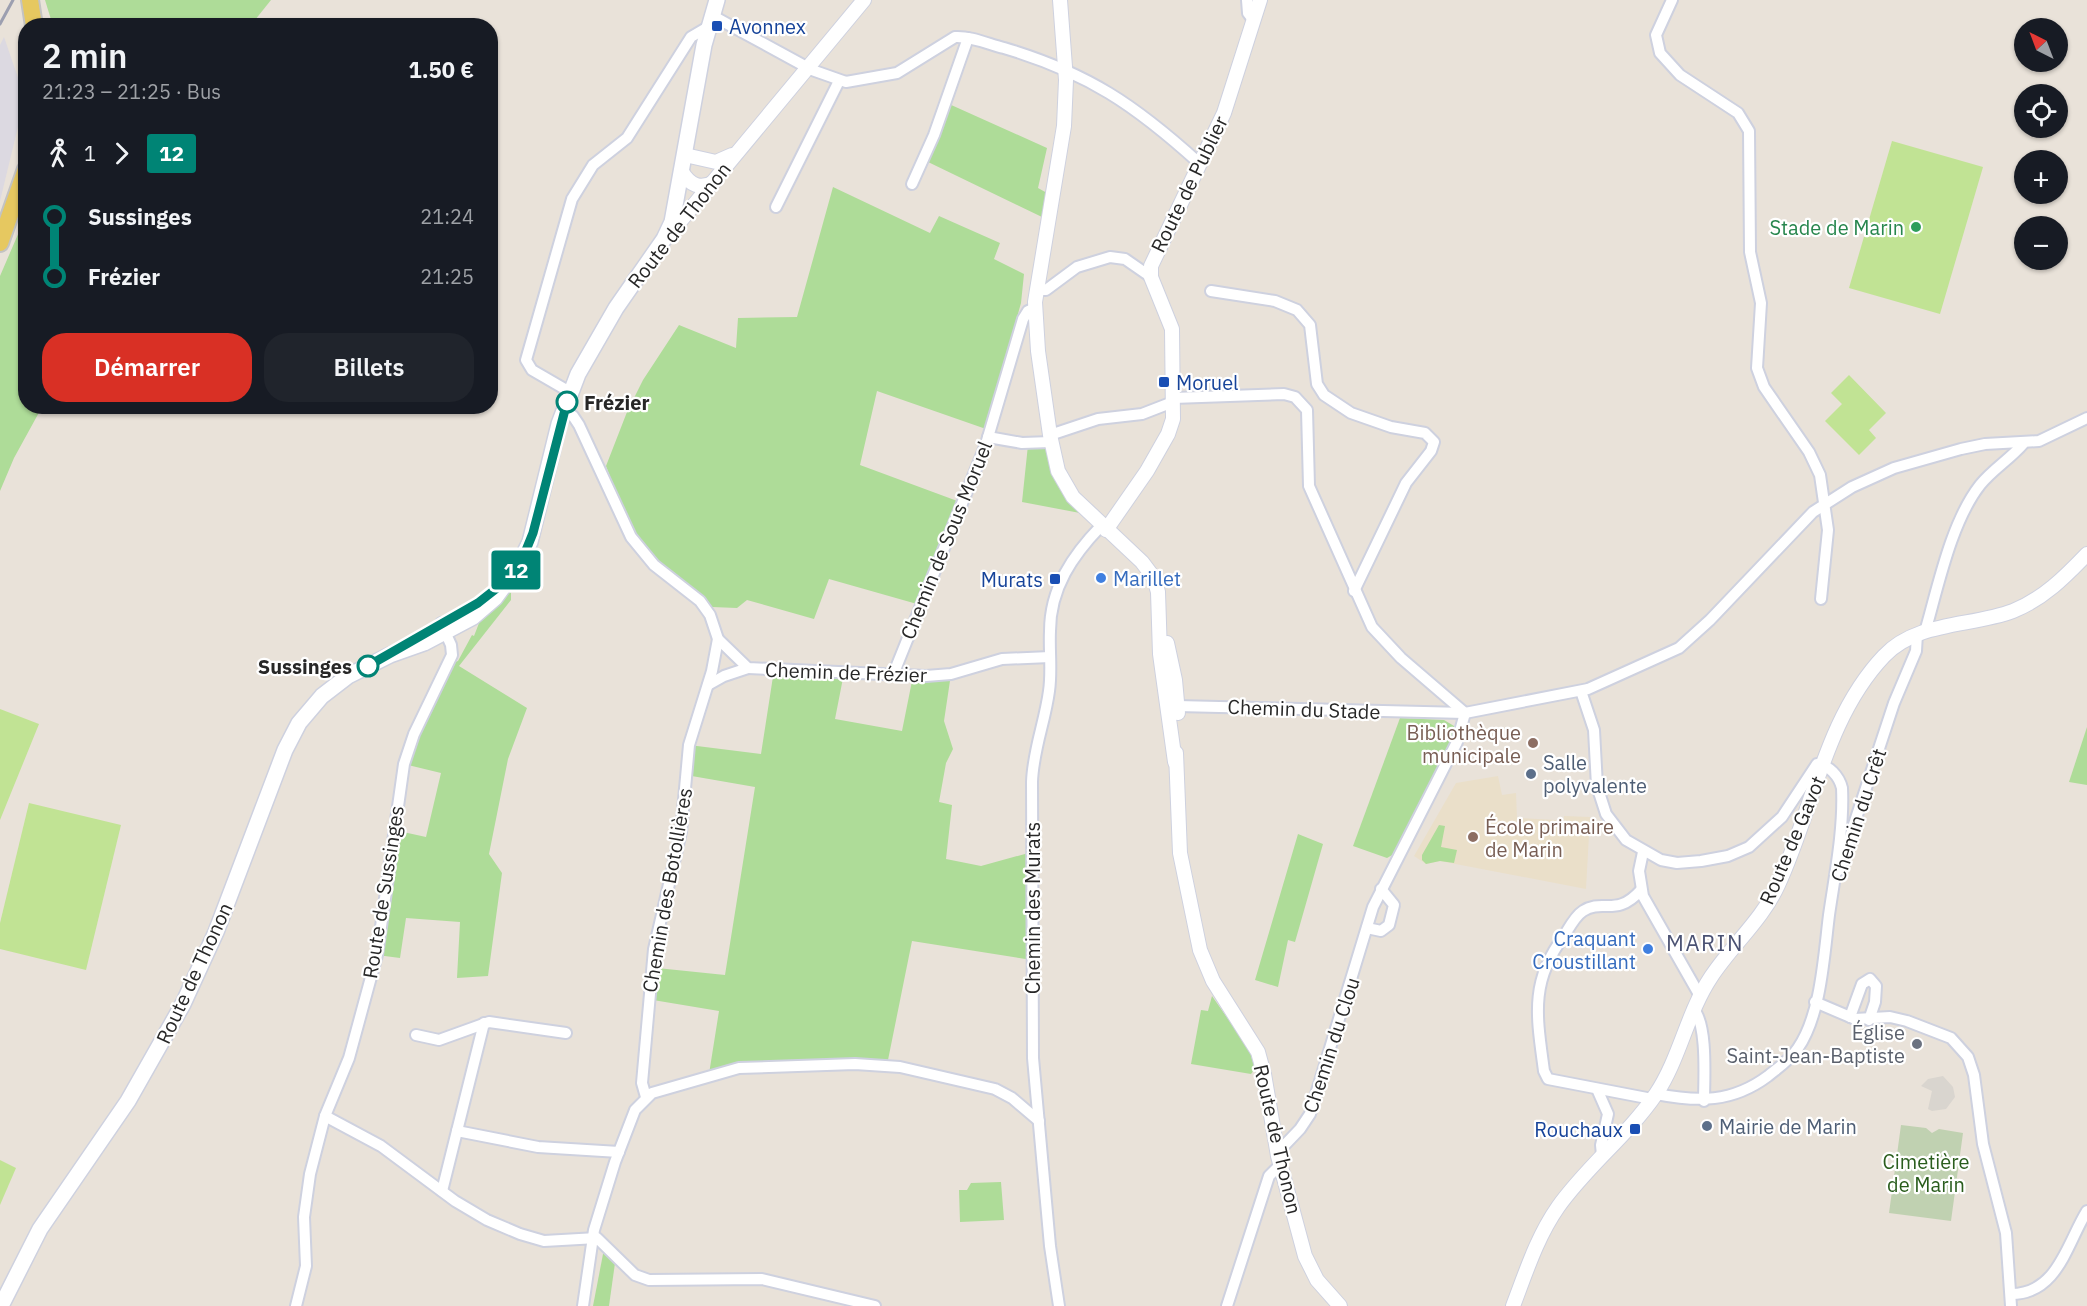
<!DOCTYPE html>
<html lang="fr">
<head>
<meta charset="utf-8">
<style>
  body { margin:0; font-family:"IBM Plex Sans",sans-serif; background:#20242c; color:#f1f3f6; height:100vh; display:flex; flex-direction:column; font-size:22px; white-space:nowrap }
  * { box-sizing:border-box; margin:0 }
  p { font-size:20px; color:#9ea1a6 }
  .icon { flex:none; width:33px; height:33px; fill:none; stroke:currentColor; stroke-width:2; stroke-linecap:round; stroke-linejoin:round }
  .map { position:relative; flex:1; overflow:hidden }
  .details { position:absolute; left:18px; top:18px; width:480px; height:396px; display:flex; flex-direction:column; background:#171b24; border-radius:24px; box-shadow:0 2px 4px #0004 }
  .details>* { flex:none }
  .badge { padding:0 12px; border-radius:4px; font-size:21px; line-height:39px }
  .needle { width:39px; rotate:318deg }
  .controls { position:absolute; left:2014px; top:18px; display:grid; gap:12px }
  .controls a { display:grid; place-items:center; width:54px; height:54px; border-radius:50%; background:#171b24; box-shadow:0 2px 4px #0004; font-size:30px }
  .map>.badge { position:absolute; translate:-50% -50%; box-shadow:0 0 0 3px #fff }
  .legs { display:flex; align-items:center; gap:9px; height:66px; padding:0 24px; font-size:20px }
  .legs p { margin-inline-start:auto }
  .overview { display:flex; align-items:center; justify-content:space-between; height:102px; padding:0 24px }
  h1 { font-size:33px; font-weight:600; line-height:45px }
  .cta { display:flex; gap:12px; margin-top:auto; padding:12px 24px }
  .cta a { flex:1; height:69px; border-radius:24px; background:#d93025; color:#fff; font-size:24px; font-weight:600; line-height:69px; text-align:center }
  .cta a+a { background:#20242c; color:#f1f3f6 }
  ul { padding:0 24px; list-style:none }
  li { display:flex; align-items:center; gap:21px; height:60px; font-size:22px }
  li i { display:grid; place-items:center; width:9px; height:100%; margin:0 8px; background:currentColor }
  li i::after { content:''; width:15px; height:15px; margin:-8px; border:4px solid; border-radius:50%; background:#171b24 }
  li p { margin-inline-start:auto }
  li:first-child i { background:linear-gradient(#0000 50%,currentColor 0) }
  li:last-child i { background:linear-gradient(currentColor 50%,#0000 0) }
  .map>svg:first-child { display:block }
</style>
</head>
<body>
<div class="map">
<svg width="2087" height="1306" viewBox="0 0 2087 1306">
  <rect width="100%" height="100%" fill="#e9e2d9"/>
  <path fill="#dcd9e1" d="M4,37L25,98L0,201V45Z"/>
  <path fill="#eadfc9" d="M1498,776L1502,795L1516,793L1517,818L1556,820L1560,831L1564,830V816L1590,817L1586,889L1440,861L1426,864L1414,856L1456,783Z"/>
  <g fill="#aedc98">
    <path d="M45,0H271L251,25L53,26Z"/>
    <path d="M949,104L1047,148L1038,188L1047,193L1042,217L926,161Z"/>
    <path d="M833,187L930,233L939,216L1000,243L994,259L1024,274L1021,303L986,429L877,391L860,465L960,502L917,604L829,579L814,619L747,600L737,608L712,607C694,585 668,573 649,553C627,529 618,496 606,466L627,412L643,380L679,325L736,348L738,318L797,317Z"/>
    <path d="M25,218L26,406L42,407L14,458L0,491V276Z"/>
    <path d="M1028,445L1045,446L1071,504L1080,513L1022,502Z"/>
    <path d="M508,591L511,593V600L459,666L527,708L508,759L489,854L502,873L488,976L457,978L460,922L406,918L400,958L377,955L394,830L426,837L441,773L408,765L414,746L452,663L458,661L472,635L474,636L481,618Z"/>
    <path d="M774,670L844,673L835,719L902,731L913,676L951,674L944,721L953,749L946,763L939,802L952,805L946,859L981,866L1032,852V960L912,941L887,1065L709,1074L719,1011L653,1000L657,968L725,975L755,787L686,775L689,745L761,754Z"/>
    <path d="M1400,718L1444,720L1454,726V738L1394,854L1387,858L1353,846Z"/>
    <path d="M2087,727V785L2069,782Z"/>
    <path d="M1439,825L1445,826L1441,847L1457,850L1454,863L1440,861L1426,864L1422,860V855Z"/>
    <path d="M1298,834L1323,844L1295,942L1288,940L1278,987L1255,980Z"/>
    <path d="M1212,996L1249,1049L1255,1069L1251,1074L1191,1064L1201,1010L1208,1011Z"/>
    <path d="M1001,1182L1004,1220L960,1222L959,1190H967L971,1183Z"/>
    <path d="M604,1249L615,1263L609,1306H593Z"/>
  </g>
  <path fill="#c0d1b1" d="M1901,1125L1926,1128L1932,1133L1939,1129L1963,1133L1951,1221L1889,1213Z"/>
  <g fill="#c1e394">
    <path d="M1892,141L1983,167L1940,314L1849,288Z"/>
    <path d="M1849,375L1886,413L1869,430L1876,438L1859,455L1825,421L1842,404L1831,393Z"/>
    <path d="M0,709L39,724L0,820Z"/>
    <path d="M29,803L121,825L86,970L0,949V923Z"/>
    <path d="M0,1160L16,1168L0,1205Z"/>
  </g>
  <path fill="#d9d5cf" d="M1943,1076L1953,1087L1955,1097L1946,1109L1932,1111L1928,1109L1932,1091L1921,1086L1928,1079Z"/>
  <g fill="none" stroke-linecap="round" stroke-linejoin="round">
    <g stroke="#ced1df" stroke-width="14">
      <g id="minor">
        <path d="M1247,0L1248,13L1254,21"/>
        <path d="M1672,0L1656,35L1660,53L1680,75L1738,113L1749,131L1750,252L1761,303L1757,368L1764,387L1809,452L1820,475L1828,530L1821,599"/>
        <path d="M711,15L812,70L846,82L897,73L955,37C971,36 988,44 1004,48C1088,73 1135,105 1199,163"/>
        <path d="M912,184L934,135L968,38"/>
        <path d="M776,207L839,81"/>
        <path d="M1036,290H1046L1077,267L1110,257L1125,259L1151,277"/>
        <path d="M1211,291L1275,301L1297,310L1310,325L1317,384L1324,395L1351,413L1391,427L1425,433L1434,442L1431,451L1406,483L1354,591"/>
        <path d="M570,392L532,370L526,360L572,199L593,165L627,138L691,37L708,27"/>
        <path d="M1173,398L1284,394L1295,397L1307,410L1309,486L1372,627L1401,658L1465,713"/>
        <path d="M563,411L573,416L579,425L631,537L654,565L700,601L710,615L718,639L748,668L926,676L951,674L1002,659L1050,657"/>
        <path d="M1050,435L1098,419L1142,414L1173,402"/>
        <path d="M988,437L1022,443L1051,442"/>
        <path d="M1925,632C1938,587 1951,522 1980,485C1992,470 2010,459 2023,444"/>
        <path d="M893,675L986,444L1023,319L1028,311L1035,308"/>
        <path d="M708,685L724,676L748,668"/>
        <path d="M1581,691L1594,730L1597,786L1606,814L1626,840L1661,860L1677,863L1701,861L1728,856L1749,847L1782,817L1817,764C1829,765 1839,776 1842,788C1844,829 1835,874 1829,915C1824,955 1821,1015 1798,1048C1790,1060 1779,1067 1768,1076C1732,1103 1698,1102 1656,1094"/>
        <path d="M1177,706L1465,713L1588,689L1679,648L1710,620L1813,512L1852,487L1894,468L1961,449L1985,444L2039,441L2087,418"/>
        <path d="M1643,852L1639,871L1643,896L1700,996"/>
        <path d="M1839,870L1894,703L1916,651L1917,634"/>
        <path d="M1641,890C1616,918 1603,898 1583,911C1575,916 1569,928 1564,936C1529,982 1537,1018 1544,1071L1548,1079L1652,1099"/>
        <path d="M1367,928L1381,931L1389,925L1394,905L1381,889"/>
        <path d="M1815,1002L1855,1019L1890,1017L1907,1021L1951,1038L1968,1057L1974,1075L1983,1144L2006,1233L2011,1306"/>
        <path d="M1693,1009C1708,1023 1704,1081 1704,1101"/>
        <path d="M1850,1017L1862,984L1870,979L1876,986L1875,1002L1869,1020"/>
        <path d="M416,1035L439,1040L489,1022L566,1033"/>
        <path d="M1597,1089L1608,1114L1601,1145L1602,1155"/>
        <path d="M646,1097L642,1083L654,949L681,832L689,745L712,671L718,639"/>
        <path d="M325,1116L381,1146L455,1201L487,1220L520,1234L544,1241L597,1238L635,1275L649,1280L762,1279L875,1306"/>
        <path d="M457,1131L538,1147L619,1152"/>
        <path d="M1277,1153L1300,1129L1310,1114L1373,907L1457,742L1465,713"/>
        <path d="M442,1191L484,1023"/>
        <path d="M2011,1294C2058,1294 2067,1243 2087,1211"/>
        <path d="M296,1306L306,1266L304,1217L310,1174L325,1116L349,1058L377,955L404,764L414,734L452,655L451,645L441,623"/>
        <path d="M583,1306L594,1230L615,1162L635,1110L652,1093L739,1068L855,1064L900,1067L995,1089L1012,1098L1039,1121"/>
        <path d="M1059,1306L1050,1246L1033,1058L1032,782C1033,750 1045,722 1049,691C1052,671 1049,651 1050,631C1050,588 1073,555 1101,526"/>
        <path d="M1227,1306L1269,1176L1280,1165"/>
      </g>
    </g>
    <g stroke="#ced1df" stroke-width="16">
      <g id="tertiary">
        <path d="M1060,0L1066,80L1064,126L1035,302L1038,351L1050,435L1058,471L1073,497L1142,562L1154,578L1158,592L1160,654L1175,762"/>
        <path d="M685,155L716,162L732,155"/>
        <path d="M682,172C690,185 700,190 714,182"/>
        <path d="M668,236L864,0"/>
        <path d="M1106,530L1147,471L1168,434L1173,419L1172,329L1151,277V266L1224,113L1260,0"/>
        <path d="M1167,643L1175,680L1178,713"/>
        <path d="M1176,753L1180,853L1200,950L1213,981L1258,1052L1264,1074L1278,1156L1305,1256L1317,1280L1340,1306"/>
        <path d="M1513,1306C1526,1272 1537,1237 1558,1207C1587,1166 1628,1135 1656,1094C1680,1058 1687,1013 1711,977C1732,945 1762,920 1778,885C1813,810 1825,718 1884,656C1917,621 1971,627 2013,611C2043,599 2065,577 2087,554"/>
      </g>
    </g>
    <g stroke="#ced1df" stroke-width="18">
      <path id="secondary" d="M1,1306L40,1229L128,1101L183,1004L216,932L285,750L299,723L322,696L348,676L390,655L424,643L473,617L495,598L517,568L530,542L559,424L578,374L616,308L664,239L672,222L704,45L717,0"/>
    </g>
    <g stroke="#c3c3c3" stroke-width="20">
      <g id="primary">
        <path d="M30,0L34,26"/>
        <path d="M0,243L26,169"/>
      </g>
    </g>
    <use href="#minor" stroke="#fff" stroke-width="10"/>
    <use href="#tertiary" stroke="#fff" stroke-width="14"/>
    <use href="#secondary" stroke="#fff" stroke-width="15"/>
    <use href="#primary" stroke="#e6c860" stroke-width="16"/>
    <path stroke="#9c9fb0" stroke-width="3" d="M0,24L13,0"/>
  </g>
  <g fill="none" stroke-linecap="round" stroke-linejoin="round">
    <g stroke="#fff" stroke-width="14">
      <path id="line-1" d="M368,666L478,603L511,577L522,560L533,533L567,402"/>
    </g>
    <use href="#line-1" stroke="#008475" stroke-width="9"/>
  </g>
  <g fill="#1a4fb4" stroke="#fff" stroke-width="2">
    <rect x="711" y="20" width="12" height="12" rx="3"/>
    <rect x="1158" y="376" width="12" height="12" rx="3"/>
    <rect x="1049" y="573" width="12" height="12" rx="3"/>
    <rect x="1629" y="1123" width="12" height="12" rx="3"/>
  </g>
  <circle fill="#2e9e5b" stroke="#fff" stroke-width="2" cx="1916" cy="227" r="6"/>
  <g fill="#fff" stroke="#008475" stroke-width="3">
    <circle cx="567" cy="402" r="10"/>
    <circle cx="368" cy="666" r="10"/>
  </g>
  <g fill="#3f7fe0" stroke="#fff" stroke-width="2">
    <circle cx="1101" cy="578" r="6"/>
    <circle cx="1648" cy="949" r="6"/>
  </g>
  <g fill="#8d6e63" stroke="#fff" stroke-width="2">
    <circle cx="1533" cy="743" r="6"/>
    <circle cx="1473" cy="837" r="6"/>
  </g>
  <g fill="#5c6f8a" stroke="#fff" stroke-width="2">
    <circle cx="1531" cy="774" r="6"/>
    <circle cx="1707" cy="1126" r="6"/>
  </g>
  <circle fill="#6b7280" stroke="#fff" stroke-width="2" cx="1917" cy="1044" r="6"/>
  <g text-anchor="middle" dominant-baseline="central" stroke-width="4.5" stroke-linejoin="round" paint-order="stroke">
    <g font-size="20" fill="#164399" stroke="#fff" text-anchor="start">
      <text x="729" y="26">Avonnex</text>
      <text x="1176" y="382">Moruel</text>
      <text x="1043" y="579" text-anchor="end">Murats</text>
      <text x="1623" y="1129" text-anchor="end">Rouchaux</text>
    </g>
    <g font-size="20" fill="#272727" stroke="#fff">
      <text transform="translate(1189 184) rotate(-64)">Route de Publier</text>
      <text transform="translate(679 225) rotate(-52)">Route de Thonon</text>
      <text transform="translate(946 540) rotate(-68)">Chemin de Sous Moruel</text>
      <text transform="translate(846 672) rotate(2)">Chemin de Frézier</text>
      <text transform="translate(1304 709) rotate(2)">Chemin du Stade</text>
      <text transform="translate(1858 815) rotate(-72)">Chemin du Crêt</text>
      <text transform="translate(1792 840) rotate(-67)">Route de Gavot</text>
      <text transform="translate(667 890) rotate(-80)">Chemin des Botollières</text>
      <text transform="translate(383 892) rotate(-81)">Route de Sussinges</text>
      <text transform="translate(1032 908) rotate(-90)">Chemin des Murats</text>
      <text transform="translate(194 973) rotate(-65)">Route de Thonon</text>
      <text transform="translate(1331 1045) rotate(-72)">Chemin du Clou</text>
      <text transform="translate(1278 1139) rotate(77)">Route de Thonon</text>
    </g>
    <g font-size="20" fill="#27864d" stroke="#fff" text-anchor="end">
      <text x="1904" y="227">Stade de Marin</text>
    </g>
    <g font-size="20" font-weight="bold" fill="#272727" stroke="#fff" text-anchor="start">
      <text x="584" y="402">Frézier</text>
      <text x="352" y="666" text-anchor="end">Sussinges</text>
    </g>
    <g font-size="20" fill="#366cbe" stroke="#fff" text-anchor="start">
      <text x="1113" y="578">Marillet</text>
      <text x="1636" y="938" text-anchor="end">Craquant<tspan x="1636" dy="23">Croustillant</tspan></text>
    </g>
    <g font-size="20" fill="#785e54" stroke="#fff" text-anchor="end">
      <text x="1521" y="732">Bibliothèque<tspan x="1521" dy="23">municipale</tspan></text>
      <text x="1485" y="826" text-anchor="start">École primaire<tspan x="1485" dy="23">de Marin</tspan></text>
    </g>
    <g font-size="20" fill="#4e5e75" stroke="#fff" text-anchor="start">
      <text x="1543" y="762">Salle<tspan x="1543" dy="23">polyvalente</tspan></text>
      <text x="1719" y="1126">Mairie de Marin</text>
    </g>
    <g font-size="20" fill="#5b616d" stroke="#fff" text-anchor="end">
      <text x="1905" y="1032">Église<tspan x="1905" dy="23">Saint-Jean-Baptiste</tspan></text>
    </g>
    <g font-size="20" fill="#2a5d1d" stroke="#fff">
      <text x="1926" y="1161">Cimetière<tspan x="1926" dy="23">de Marin</tspan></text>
    </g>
    <g font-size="22" letter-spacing="1.5" fill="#4b5273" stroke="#fff">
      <text x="1705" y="942">MARIN</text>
    </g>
  </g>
</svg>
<div class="controls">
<a><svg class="needle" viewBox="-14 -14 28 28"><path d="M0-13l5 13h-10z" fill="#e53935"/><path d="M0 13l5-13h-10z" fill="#9ea1a6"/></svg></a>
<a><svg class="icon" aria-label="locate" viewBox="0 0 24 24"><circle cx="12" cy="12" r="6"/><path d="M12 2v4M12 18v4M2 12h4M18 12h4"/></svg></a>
<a>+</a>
<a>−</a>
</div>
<b class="badge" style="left:516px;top:570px;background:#008475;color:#fff">12</b>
<section class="details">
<div class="overview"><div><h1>2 min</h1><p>21:23 – 21:25 · Bus</p></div><b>1.50 €</b></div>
<div class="legs"><svg class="icon" aria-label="walk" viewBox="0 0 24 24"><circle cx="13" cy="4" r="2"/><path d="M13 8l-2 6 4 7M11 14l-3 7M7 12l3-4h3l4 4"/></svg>1<svg class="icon" aria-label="forward" viewBox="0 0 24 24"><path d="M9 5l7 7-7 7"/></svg><b class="badge" style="background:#008475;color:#fff">12</b></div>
<ul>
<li><i style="color:#008475"></i><b>Sussinges</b><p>21:24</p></li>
<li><i style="color:#008475"></i><b>Frézier</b><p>21:25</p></li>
</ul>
<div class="cta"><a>Démarrer</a><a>Billets</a></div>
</section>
</div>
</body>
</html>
